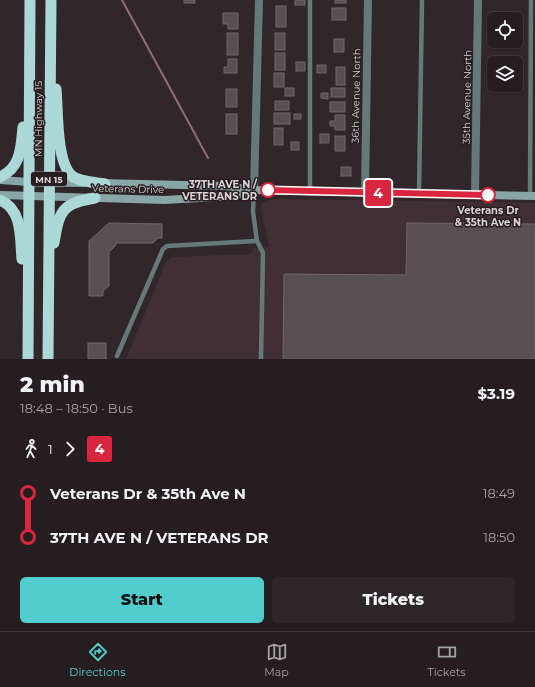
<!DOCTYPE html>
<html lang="en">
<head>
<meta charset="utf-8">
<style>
  body { margin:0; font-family:Montserrat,sans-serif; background:#2d2629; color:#f1f3f6; height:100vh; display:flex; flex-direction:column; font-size:15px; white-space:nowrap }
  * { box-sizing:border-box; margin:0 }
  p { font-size:13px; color:#a3a2a5 }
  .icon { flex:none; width:22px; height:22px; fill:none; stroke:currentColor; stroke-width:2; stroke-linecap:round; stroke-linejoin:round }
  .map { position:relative; height:359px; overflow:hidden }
  .sheet { display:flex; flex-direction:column; background:#251d20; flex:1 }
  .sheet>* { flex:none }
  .badge { padding:0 8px; border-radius:3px; font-size:14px; line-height:26px }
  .fabs { position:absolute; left:487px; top:12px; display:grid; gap:8px }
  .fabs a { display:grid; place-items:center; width:36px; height:36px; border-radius:6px; background:#251d20; box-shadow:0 1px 3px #0004,0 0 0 1px #423b3e; font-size:20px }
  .map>.badge { position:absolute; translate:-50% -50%; box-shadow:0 0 0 2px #fff }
  .legs { display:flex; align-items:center; gap:6px; height:44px; padding:0 20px; font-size:13px }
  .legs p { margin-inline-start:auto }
  .overview { display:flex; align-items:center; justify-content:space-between; height:68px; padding:0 20px }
  h1 { font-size:22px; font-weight:800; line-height:30px }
  .cta { display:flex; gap:8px; margin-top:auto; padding:8px 20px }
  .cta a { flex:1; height:46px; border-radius:6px; background:#52cdce; color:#111; font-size:16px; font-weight:800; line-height:46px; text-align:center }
  .cta a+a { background:#2d2629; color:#f1f3f6 }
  ul { padding:0 20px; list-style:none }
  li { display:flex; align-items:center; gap:14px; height:44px; font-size:15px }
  li i { display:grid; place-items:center; width:6px; height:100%; margin:0 5px; background:currentColor }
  li i::after { content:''; width:10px; height:10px; margin:-5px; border:3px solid; border-radius:50%; background:#251d20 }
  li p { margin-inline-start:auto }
  li:first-child i { background:linear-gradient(#0000 50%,currentColor 0) }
  li:last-child i { background:linear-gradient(currentColor 50%,#0000 0) }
  .tabs { display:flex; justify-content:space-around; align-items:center; height:56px; border-top:1px solid #423b3e; background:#251d20; font-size:11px; color:#a3a2a5 }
  .tabs a { display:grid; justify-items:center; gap:2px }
  .tabs .selected { color:#52cdce }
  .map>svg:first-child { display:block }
</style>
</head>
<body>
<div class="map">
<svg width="535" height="359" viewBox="0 0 535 359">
  <rect width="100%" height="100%" fill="#31272b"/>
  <path fill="#402f35" d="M275,199L535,203V359H126L166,262L172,257L221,255H248L252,253L253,248L269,247L261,209L262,203L268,200Z"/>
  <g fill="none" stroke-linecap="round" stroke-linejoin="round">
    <path stroke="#906c78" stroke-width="2" d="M122,0L208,158"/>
  </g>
  <g fill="#594e52" stroke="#73676b">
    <rect x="184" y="0" width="11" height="3"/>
    <rect x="295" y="0" width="10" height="5"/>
    <rect x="335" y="0" width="11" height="3"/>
    <rect x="276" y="6" width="10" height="21"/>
    <rect x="332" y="8" width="14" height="12"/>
    <path d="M223,13H238V29H228V24H223Z"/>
    <rect x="227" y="33" width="11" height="22"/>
    <rect x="275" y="33" width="10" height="17"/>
    <rect x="334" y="39" width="10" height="13"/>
    <rect x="275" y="53" width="10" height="17"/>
    <path d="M228,59H237V73H224V67H228Z"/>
    <rect x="296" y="62" width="9" height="9"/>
    <rect x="317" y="65" width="9" height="8"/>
    <rect x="336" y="67" width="9" height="18"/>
    <rect x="274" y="73" width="10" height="14"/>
    <rect x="285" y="88" width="9" height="8"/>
    <rect x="331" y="88" width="14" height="9"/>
    <rect x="226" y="89" width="11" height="18"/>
    <path d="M321,93H328V99L321,98Z"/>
    <rect x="275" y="101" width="14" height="9"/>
    <rect x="330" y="102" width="15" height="10"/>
    <rect x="274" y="113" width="16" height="11"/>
    <rect x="226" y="114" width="11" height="20"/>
    <rect x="294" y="114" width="7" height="5"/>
    <path d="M335,115H345V130H335V126H330V121H335Z"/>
    <rect x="274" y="128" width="9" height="17"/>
    <rect x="320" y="134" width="9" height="9"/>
    <rect x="335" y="136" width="10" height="15"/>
    <rect x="291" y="142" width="8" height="8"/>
    <rect x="341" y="167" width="10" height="9"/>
    <path d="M109,223L162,224V238H158L153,243H116V245L109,252V286L103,291V296H89V241Z"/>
    <path d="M407,223L535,224V359H283L284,274L406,275Z"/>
    <rect x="88" y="343" width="18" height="16"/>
  </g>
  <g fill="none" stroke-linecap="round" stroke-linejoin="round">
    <g stroke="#667979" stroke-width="4.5">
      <path d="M310,0V191"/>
      <path d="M419,194L422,0"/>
      <path d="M530,196L531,0"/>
      <path d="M257,241L263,253L261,359"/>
      <path d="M117,356L163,249L167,246L257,241L253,212L254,190"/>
    </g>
    <g stroke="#667979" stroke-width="8">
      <path d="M254,190L259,0"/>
      <path d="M365,192L368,0"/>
      <path d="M475,195L478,0"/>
    </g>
    <g stroke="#88a6a6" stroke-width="8">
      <path d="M0,180L29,182L83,183"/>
      <path d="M100,183L225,186L254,190L535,196"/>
      <path d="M0,195L165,200L232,196L251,191"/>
    </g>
    <g stroke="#acd8d8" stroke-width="11">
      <path d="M56,89C58,110 56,162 72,176C80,182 95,182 105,184"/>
      <path d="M0,177C21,168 21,147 23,127"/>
      <path d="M0,200C23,210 20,238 22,259"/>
      <path d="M54,243C59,211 62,203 95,198"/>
      <path d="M28,359L30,0"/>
      <path d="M48,359L51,0"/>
    </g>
  </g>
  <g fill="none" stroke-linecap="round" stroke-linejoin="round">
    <g stroke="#fff" stroke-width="9">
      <path id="line-1" d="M268,190L488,195"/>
    </g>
    <use href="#line-1" stroke="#d7263d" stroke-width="6"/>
  </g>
  <g fill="#fff" stroke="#d7263d" stroke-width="2">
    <circle cx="268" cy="190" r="7"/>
    <circle cx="488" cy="195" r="7"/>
  </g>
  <g text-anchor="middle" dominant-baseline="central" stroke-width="3" stroke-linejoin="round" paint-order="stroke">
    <rect fill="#271e21" stroke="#a49d9f" stroke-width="1" x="31" y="172" width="36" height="14" rx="3"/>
    <g font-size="9" font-weight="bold" fill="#dad3d5">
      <text x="49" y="179">MN 15</text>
    </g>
    <g font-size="10" fill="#dad3d5" stroke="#271e21">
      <text transform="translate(356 96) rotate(-89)">36th Avenue North</text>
      <text transform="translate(467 97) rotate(-89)">35th Avenue North</text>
      <text transform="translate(38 119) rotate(-90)">MN Highway 15</text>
      <text transform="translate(128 189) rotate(1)">Veterans Drive</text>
    </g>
    <g font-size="10" font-weight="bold" fill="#dad3d5" stroke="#271e21" text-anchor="end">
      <text x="257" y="184">37TH AVE N /<tspan x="257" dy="12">VETERANS DR</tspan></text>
      <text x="488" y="210" text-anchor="middle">Veterans Dr<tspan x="488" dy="12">&amp; 35th Ave N</tspan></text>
    </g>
  </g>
</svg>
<div class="fabs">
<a><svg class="icon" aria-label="locate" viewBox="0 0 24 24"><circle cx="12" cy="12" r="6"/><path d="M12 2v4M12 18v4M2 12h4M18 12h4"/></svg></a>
<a><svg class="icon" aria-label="layers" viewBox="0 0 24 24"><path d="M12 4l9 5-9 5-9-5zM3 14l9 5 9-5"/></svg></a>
</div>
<b class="badge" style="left:378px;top:193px;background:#d7263d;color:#fff">4</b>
</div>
<section class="sheet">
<div class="overview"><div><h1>2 min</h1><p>18:48 – 18:50 · Bus</p></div><b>$3.19</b></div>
<div class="legs"><svg class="icon" aria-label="walk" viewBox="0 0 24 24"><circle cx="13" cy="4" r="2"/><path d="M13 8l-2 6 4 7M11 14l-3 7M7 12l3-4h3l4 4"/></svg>1<svg class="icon" aria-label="forward" viewBox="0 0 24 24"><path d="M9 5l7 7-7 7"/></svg><b class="badge" style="background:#d7263d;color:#fff">4</b></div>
<ul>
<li><i style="color:#d7263d"></i><b>Veterans Dr &amp; 35th Ave N</b><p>18:49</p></li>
<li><i style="color:#d7263d"></i><b>37TH AVE N / VETERANS DR</b><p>18:50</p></li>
</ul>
<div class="cta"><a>Start</a><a>Tickets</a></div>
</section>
<nav class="tabs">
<a class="selected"><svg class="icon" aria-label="directions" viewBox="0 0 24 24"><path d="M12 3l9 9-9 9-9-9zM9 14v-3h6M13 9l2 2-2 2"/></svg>Directions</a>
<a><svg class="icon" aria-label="map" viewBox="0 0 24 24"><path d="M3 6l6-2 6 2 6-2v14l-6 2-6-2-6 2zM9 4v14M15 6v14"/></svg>Map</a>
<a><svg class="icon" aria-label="tickets" viewBox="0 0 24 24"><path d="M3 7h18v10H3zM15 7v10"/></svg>Tickets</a>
</nav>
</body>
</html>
